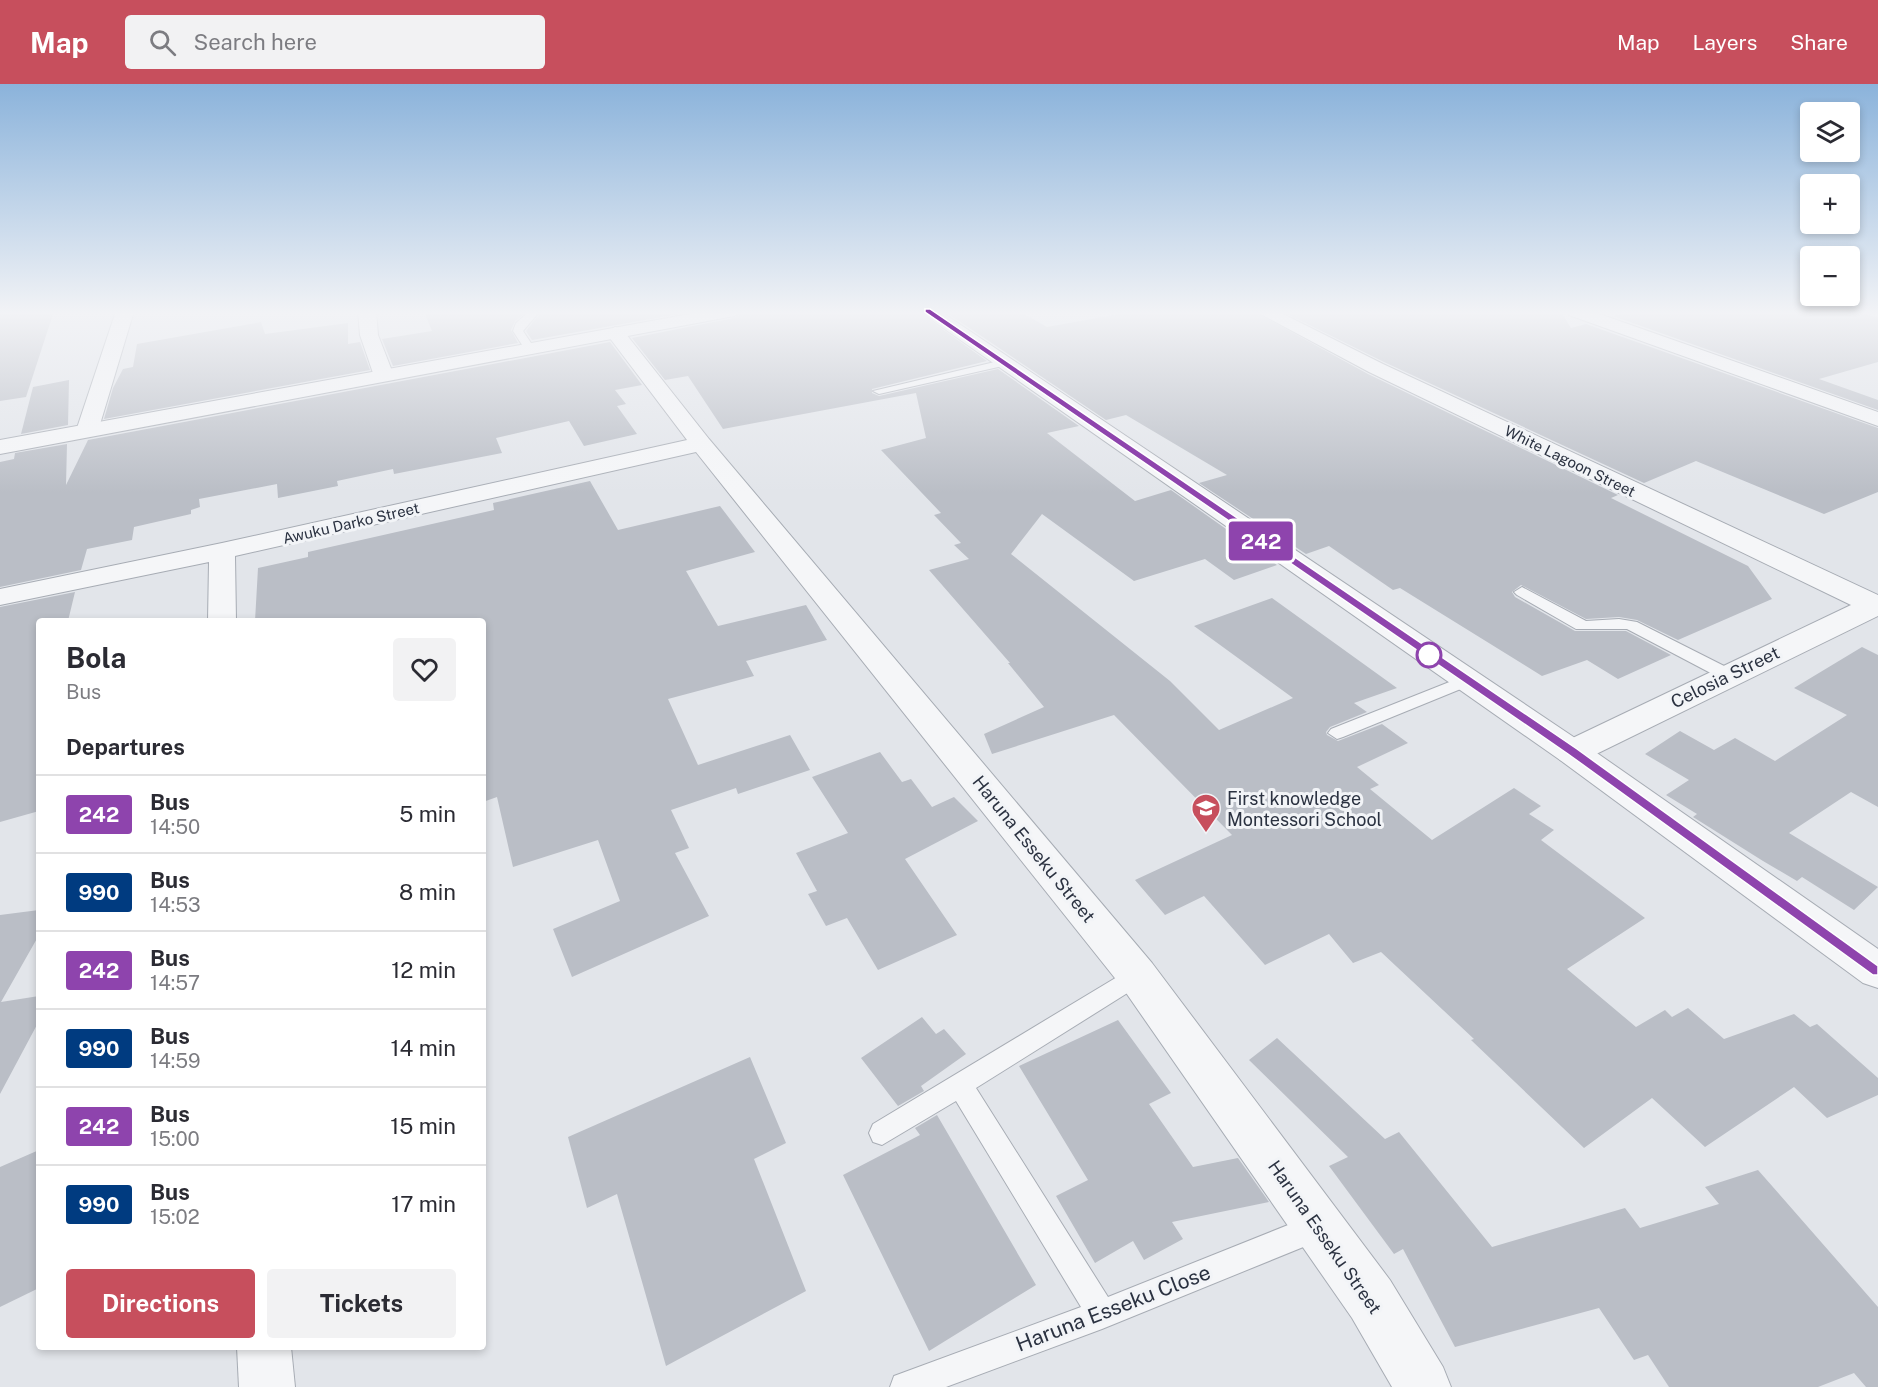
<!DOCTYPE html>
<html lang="en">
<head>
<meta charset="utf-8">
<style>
  body { margin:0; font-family:"Public Sans",sans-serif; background:#f2f2f3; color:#2b2b33; height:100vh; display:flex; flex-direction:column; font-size:22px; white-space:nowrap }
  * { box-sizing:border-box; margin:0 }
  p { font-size:20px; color:#7c7c81 }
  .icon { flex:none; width:33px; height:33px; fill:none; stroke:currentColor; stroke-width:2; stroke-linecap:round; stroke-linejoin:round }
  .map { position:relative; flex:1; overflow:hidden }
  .drawer { position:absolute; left:36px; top:534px; width:450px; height:732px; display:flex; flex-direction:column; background:#fff; border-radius:6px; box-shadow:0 3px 9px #0003 }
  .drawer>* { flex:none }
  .badge { padding:0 12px; border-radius:4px; font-size:21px; line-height:39px }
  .buttons { position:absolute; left:1800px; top:18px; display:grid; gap:12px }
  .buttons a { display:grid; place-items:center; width:60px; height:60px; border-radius:6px; background:#fff; box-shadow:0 3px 9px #0003; font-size:30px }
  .map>.badge { position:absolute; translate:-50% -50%; box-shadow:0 0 0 3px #fff }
  h2 { padding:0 30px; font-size:22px; line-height:54px }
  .round { display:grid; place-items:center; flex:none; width:63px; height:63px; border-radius:6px; background:#f2f2f3 }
  .head { display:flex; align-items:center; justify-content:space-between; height:102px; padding:0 30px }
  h1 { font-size:28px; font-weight:700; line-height:45px }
  .action { display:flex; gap:12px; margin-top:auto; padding:12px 30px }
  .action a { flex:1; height:69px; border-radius:6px; background:#c74f5d; color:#fff; font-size:24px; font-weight:700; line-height:69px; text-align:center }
  .action a+a { background:#f2f2f3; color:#2b2b33 }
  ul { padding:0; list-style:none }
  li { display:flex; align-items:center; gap:18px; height:78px; padding:0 30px; border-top:2px solid #e1e1e2 }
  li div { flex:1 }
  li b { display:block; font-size:22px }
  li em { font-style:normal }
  li .badge { min-width:66px; font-weight:700; text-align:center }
  header { display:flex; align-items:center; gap:36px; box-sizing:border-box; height:84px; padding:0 30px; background:#c74f5d; color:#fff }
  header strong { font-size:28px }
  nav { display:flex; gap:33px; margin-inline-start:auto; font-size:21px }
  .search { width:420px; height:54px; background:#f2f2f3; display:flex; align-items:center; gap:15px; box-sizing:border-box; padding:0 21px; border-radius:6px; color:#7c7c81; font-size:22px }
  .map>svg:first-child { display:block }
</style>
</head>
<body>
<header>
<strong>Map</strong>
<div class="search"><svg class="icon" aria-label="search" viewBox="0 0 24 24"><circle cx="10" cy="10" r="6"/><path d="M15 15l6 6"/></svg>Search here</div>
<nav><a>Map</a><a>Layers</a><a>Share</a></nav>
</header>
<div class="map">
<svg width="1878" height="1303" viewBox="0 0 1878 1303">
  <rect width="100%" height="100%" fill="#e2e5ea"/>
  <g fill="#babec6">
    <path d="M0,227H54L26,313L0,317Z"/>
    <path d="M424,227H527L515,237L511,246L518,259L393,282L382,255L432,247Z"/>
    <path d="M542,227H695L532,256L526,247Z"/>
    <path d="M745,227H917L987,277L872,305V309L879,312L998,285L1079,342L1047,349L1135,417L1171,406L1277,481L1234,496L1205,475L1134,497L1042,430L1011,470L1170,597L1219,646L1293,614L1194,542L1272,514L1397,604L1354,619L1367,628L1330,643L1326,648L1327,651L1338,657L1382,640L1408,659L1357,683L1379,701L1370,705L1432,756L1514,704L1541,722L1529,730L1554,746L1541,756L1645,834L1567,885L1636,943L1665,926L1672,933L1688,924L1724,955L1794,930L1810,943L1817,940L1878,994V1011L1827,1034L1794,1003L1705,1063L1652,1014L1584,1064L1471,956L1474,955L1381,868L1353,879L1329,850L1265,881L1204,812L1165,831L1135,796L1232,751L1114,631L992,670L984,650L1044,623L1008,579H1010L929,486L969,475L954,461L961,459L934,431L941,429L881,366L926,354L916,309L723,345L688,292L665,296L632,254L734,234Z"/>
    <path d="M944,227H1019L1047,243L1136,227H1253L1368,290L1618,411L1611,414L1748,482L1772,515L1678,556L1637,536L1619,533L1586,535L1521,501L1512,508L1515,513L1575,547H1626L1671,571L1618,595L1587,576L1542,592L1400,504L1393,506L1329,462L1306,470L1199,399L1227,391L1126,331L1106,336Z"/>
    <path d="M1281,227L1561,228L1571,244L1586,240L1878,344V408L1824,430L1696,377L1644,399L1384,278Z"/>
    <path d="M1635,227H1856L1878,234V278L1819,295L1878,316V326L1613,232Z"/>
    <path d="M261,238L265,250L348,239V260L360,258L370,286L104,335L113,304L123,285L133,283L137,260Z"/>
    <path d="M610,258L642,301L615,306L626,320L617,322L637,350L584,362L569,337L496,354L502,369L394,390L393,385L337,397L338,402L278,414L277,400L199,415L200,423L191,426V430L134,443L132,456L87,465L81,486L0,503V378L14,375L15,369L67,360L66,401L88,356Z"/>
    <path d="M69,296L68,341L21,350L33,303Z"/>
    <path d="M590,397L618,446L720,422L755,468L686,487L718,542L806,521L827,556L746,577L754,592L668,615L698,681L790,651L810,686L738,710L736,704L671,726L689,764L675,769L709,832L572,893L553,845L620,817L598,756L513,783L497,713L483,718V537H255L258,484L308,473V468L494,426L493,419Z"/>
    <path d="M75,508L68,537H39V727L0,738V523Z"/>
    <path d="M1862,563L1878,571V723L1851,708L1789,749L1878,803L1854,826L1802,793L1797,797L1763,777L1693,733L1697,730L1666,711L1689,696L1645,670L1680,647L1714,666L1735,654L1775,677L1847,631L1794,604Z"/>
    <path d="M880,668L902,698L911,695L932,723L954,713L978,737L905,775L957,851L878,886L847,834L826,842L808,810L817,807L796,769L848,749L812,693Z"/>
    <path d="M39,826V851L1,918L39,912V937L0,1010V831Z"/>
    <path d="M922,933L936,950L944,945L966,970L921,1002L924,1007L898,1022L861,974Z"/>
    <path d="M1118,936L1171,1009L1149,1020L1193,1083L1238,1074L1269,1118L1172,1138L1183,1155L1144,1176L1133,1157L1095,1179L1056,1112L1088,1096L1019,982Z"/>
    <path d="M1277,954L1385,1055L1399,1048L1492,1163L1625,1124L1640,1144L1719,1120L1705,1103L1758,1086L1878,1223V1303H1866L1854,1289L1818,1303H1669L1648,1271L1634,1276L1599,1224L1455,1263L1403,1165L1394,1170L1329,1082L1348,1073L1249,976Z"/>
    <path d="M750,973L786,1059L754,1075L806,1207L666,1282L617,1110L587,1124L568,1053Z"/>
    <path d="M937,1031L1036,1201L929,1267L843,1091L920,1051L915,1044Z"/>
    <path d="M39,1066V1204L0,1223V1083Z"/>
  </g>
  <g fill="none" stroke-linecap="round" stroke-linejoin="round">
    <g stroke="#a7acb4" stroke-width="2">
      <g id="service">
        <path d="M530,227H540L523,247L535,265L530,268L526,267L513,247L516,239Z"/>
        <path d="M1003,276L1008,279L1007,281L879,310L873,307Z"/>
        <path d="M1522,503L1586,537L1619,535L1637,538L1734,587L1736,591L1728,596L1722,595L1627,545H1576L1517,511L1514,508Z"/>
        <path d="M1467,591L1475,596L1473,600L1343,653L1337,655L1328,649L1331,645Z"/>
        <path d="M1137,881L1145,884L1148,891L1145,898L976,1004L1108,1213L1318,1129L1328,1133L1332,1143L1328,1153L1102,1245L946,1303H890L894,1292L1081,1223L956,1017L882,1061L873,1058L869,1049L873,1040Z"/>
      </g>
    </g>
    <g stroke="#a7acb4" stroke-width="2">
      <g id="minor">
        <path d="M116,227H134L98,347L95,352H79L76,347Z"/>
        <path d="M358,227H376L378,251L394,292L391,296H377L374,292L360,251Z"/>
        <path d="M1255,227H1277L1383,280L1878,511V532L1584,676L1572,679L1560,676L1555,668L1560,660L1851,521L1369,288Z"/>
        <path d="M1566,227H1591L1878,328V342L1569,231Z"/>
        <path d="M615,243L622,245L709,355L1152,879L1390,1196L1443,1283L1451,1303H1392L1352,1234L1122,903L696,368L235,472L236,537H208L209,478L0,521V505L222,459L687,356L606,249Z"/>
        <path d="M237,1263H291L295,1303H239Z"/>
      </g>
    </g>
    <g stroke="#a7acb4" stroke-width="2">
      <g id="tertiary">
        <path d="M706,227H743L734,232L0,370V356Z"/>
        <path d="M919,227H940L1584,660L1878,865V904L1863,899L1560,676Z"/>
      </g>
    </g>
    <use href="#service" fill="#f5f6f8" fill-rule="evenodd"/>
    <use href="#minor" fill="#f5f6f8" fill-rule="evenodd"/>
    <use href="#tertiary" fill="#f5f6f8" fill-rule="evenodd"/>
  </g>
  <linearGradient id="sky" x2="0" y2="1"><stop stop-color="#8bb3db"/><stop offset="0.56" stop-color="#f2f3f6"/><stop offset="1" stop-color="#f2f3f6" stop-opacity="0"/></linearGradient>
  <rect width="1878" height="409" fill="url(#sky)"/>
  <path fill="#8e44ad" stroke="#fff" stroke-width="1.5" d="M925,225H930L1577,665L1878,882V891H1873L1568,670L925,228Z"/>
  <defs>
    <g id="school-pin" transform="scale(1.5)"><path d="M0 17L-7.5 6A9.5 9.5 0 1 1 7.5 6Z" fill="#c74f5d" stroke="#f2f4f7"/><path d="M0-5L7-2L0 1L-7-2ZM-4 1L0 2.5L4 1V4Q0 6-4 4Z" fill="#fff"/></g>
  </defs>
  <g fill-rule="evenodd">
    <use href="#school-pin" x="1206" y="724"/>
  </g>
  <circle fill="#fff" stroke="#8e44ad" stroke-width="3" cx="1429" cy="571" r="12"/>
  <g text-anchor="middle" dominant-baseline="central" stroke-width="6" stroke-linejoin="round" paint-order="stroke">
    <g font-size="15" fill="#2b3241" stroke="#f2f4f7">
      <text transform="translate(1570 377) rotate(26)">White Lagoon Street</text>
      <text transform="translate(351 439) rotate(-13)">Awuku Darko Street</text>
    </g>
    <g font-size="18" fill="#2b3241" stroke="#f2f4f7">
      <text transform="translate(1725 593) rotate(-26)">Celosia Street</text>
      <text transform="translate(1034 765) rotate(51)">Haruna Esseku Street</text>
      <text transform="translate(1325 1153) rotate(55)">Haruna Esseku Street</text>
    </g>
    <g font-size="18" fill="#2b3241" stroke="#f2f4f7" text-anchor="start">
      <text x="1227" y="714">First knowledge<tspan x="1227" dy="21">Montessori School</tspan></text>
    </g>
    <g font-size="21" fill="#2b3241" stroke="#f2f4f7">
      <text transform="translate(1113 1224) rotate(-21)">Haruna Esseku Close</text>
    </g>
  </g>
</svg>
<div class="buttons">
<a><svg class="icon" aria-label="layers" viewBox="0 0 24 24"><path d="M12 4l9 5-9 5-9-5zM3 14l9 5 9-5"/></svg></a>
<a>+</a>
<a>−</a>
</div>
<b class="badge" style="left:1261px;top:457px;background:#8e44ad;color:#fff">242</b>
<section class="drawer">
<div class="head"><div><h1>Bola</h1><p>Bus</p></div><a class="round"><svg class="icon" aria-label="heart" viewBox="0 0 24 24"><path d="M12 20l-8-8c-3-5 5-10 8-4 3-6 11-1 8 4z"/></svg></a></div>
<h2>Departures</h2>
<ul>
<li><span class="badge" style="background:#8e44ad;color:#fff">242</span><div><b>Bus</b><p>14:50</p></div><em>5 min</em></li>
<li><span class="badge" style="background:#003b80;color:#fff">990</span><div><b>Bus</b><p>14:53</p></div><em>8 min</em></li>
<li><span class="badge" style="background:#8e44ad;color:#fff">242</span><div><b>Bus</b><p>14:57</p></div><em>12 min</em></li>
<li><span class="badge" style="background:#003b80;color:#fff">990</span><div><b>Bus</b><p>14:59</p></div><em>14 min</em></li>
<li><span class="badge" style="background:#8e44ad;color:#fff">242</span><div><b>Bus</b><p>15:00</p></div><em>15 min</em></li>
<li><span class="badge" style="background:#003b80;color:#fff">990</span><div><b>Bus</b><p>15:02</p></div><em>17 min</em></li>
</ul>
<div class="action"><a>Directions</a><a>Tickets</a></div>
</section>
</div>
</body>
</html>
